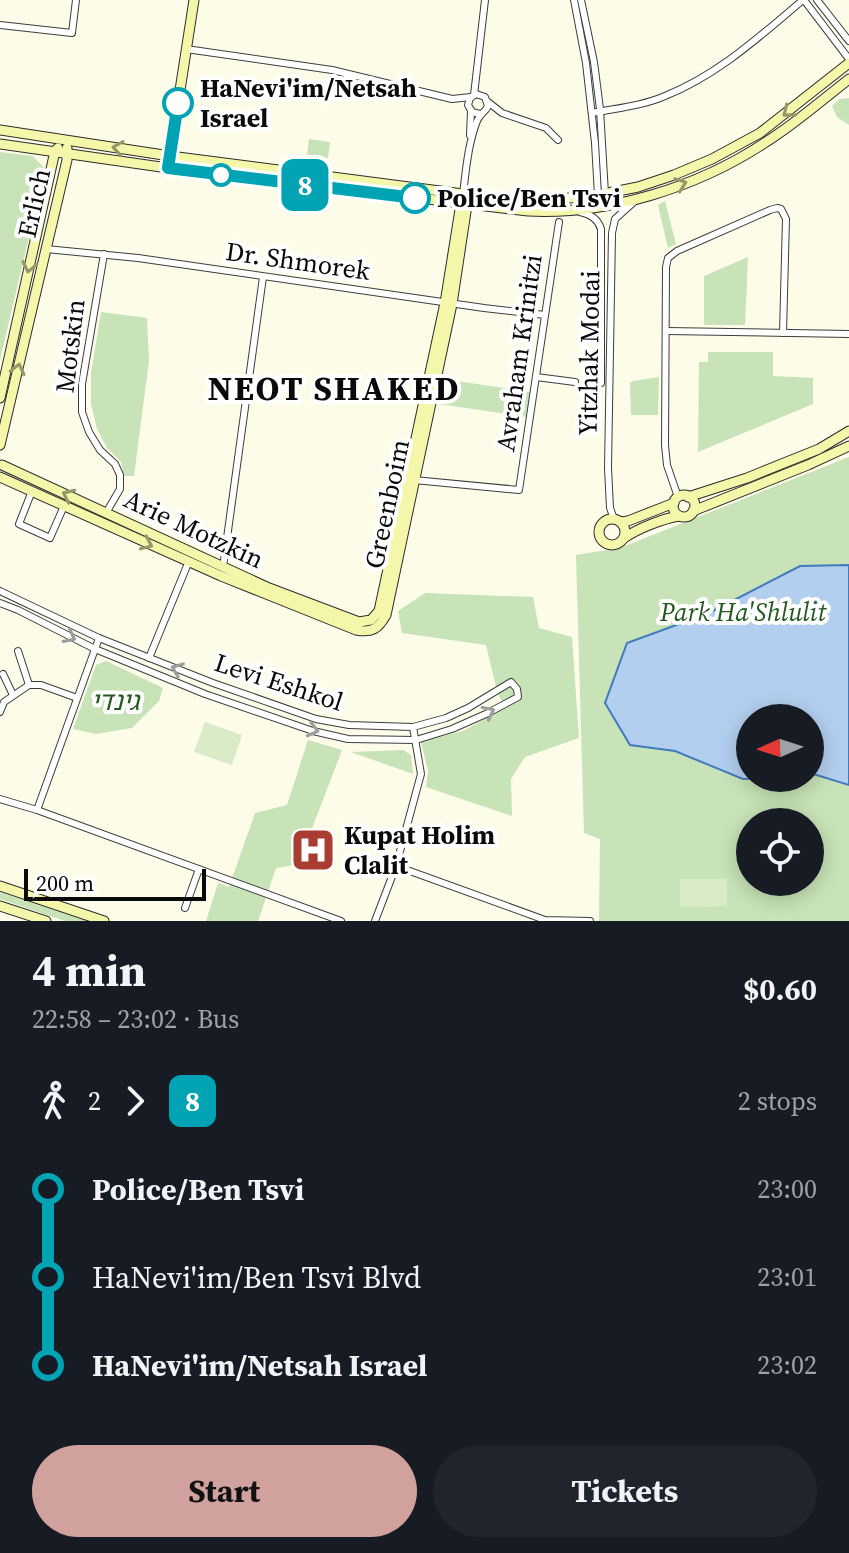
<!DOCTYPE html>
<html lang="en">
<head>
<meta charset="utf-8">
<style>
  body { margin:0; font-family:"Source Serif 4","Noto Sans Hebrew",serif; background:#20242c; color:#f1f3f6; height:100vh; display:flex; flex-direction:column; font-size:30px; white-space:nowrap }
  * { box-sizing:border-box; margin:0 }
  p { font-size:26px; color:#9ea1a6 }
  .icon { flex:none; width:44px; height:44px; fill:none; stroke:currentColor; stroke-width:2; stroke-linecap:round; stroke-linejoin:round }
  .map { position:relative; height:921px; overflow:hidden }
  .side { display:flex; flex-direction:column; background:#171b24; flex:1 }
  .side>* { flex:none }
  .badge { padding:0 16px; border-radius:12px; font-size:28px; line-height:52px }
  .needle { width:52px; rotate:267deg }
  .fabs { position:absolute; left:736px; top:704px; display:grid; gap:16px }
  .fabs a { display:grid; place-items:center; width:88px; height:88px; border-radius:50%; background:#171b24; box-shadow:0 4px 20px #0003; font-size:40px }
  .scale { position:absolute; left:24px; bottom:20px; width:182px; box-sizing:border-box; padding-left:8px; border:4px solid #0a0a0a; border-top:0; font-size:22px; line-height:28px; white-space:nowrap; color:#0a0a0a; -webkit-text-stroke:6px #fff; paint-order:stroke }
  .map>.badge { position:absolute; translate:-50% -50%; box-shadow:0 0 0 4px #fff }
  .legs { display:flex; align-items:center; gap:12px; height:88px; padding:0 32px; font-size:26px }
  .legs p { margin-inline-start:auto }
  .headline { display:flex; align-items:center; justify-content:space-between; height:136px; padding:0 32px }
  h1 { font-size:44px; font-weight:700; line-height:60px }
  .action { display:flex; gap:16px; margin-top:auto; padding:16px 32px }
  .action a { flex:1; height:92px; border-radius:48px; background:#d1a19d; color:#111; font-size:32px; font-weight:700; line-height:92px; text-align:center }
  .action a+a { background:#20242c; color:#f1f3f6 }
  ul { padding:0 32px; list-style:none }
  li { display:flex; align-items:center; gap:28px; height:88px; font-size:30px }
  li i { display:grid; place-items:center; width:12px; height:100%; margin:0 10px; background:currentColor }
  li i::after { content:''; width:20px; height:20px; margin:-10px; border:6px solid; border-radius:50%; background:#171b24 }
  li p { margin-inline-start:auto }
  li:first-child i { background:linear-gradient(#0000 50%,currentColor 0) }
  li:last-child i { background:linear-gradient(currentColor 50%,#0000 0) }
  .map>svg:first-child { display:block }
</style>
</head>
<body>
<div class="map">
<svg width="849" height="921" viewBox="0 0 849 921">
  <rect width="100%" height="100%" fill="#fdfce9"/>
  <g fill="#c7e3b7" fill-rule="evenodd">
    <path d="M849,98V125L837,117L832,106L840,99Z"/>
    <path d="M309,139L330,142L328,158L307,156Z"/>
    <path d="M0,152L33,156L45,169L0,360Z"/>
    <path d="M665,201L676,244L668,248L658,205Z"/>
    <path d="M748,257L745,325H704V276Z"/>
    <path d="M101,312L147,318L149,361L134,476H124L121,462L107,448L97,429L91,404V373Z"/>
    <path d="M708,352H773V376L813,378V404L698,452L699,362H708Z"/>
    <path d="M659,377L658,415H631L630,383L633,381Z"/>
    <path d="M443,379L530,392L527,417L439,404Z"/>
    <path d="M849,457V921H599L600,839L584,833L576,555L620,548ZM750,718H810V778H750ZM750,822H810V882H750Z"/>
    <path d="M425,593L533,597L539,628L572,637L579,738L525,757L511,779L512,816L426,787L428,771L421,742L463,731L505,708L497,691L486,645L402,633L398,611Z"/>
    <path d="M106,661L163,688L159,701L132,728L96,734L73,729L96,665Z"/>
    <path d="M308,740L342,750L300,860L289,866L276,868L258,921H206L218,883L229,887L255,813L287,805Z"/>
    <path d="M403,750L411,755L413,774L351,752Z"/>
    <path d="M0,892L92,921H65L0,899Z"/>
  </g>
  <g fill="#d9ebc7">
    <path d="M205,722L242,735L232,765L194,752Z"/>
    <path d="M680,879H727V906L680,907Z"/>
  </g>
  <path fill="#b3cfef" stroke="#417abe" stroke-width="2" d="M849,565V785L810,773V718H750V778H759L743,779L675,751L630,745L605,703L627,643L709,613L800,566Z"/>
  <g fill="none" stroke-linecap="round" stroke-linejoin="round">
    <g stroke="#3d3d3d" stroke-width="8">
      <g id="street">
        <path d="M574,0L586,63L595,143L598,195"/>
        <path d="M581,0L594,62L600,109L605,194"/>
        <path d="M804,0L849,59"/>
        <path d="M817,0L849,41"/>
        <path d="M0,25L72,33L76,0"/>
        <path d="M186,49L332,70L452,99L471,97"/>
        <path d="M474,95L485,0"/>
        <path d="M488,102L502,113L546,128L558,140"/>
        <path d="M592,113C617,108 642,106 665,96C718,75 760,36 803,0"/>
        <path d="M470,135L471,110"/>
        <path d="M463,194C466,170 468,144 477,121C480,113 485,113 488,106L485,97L476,94L470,98L468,105L472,112L480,114"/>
        <path d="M580,212C590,214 598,219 601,229V383"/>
        <path d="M46,249L138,258L484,308L545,315"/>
        <path d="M104,254L82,384V412L89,432L100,450L115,464L120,475V489L106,513"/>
        <path d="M666,331L849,334"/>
        <path d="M536,377L575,382"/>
        <path d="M414,480L519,490L559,222"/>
        <path d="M32,491L19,524L50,538L64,506"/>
        <path d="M678,497L667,465L665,445L666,267L668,258L677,251L770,210L777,208L781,209L786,219L783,333"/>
        <path d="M614,519L610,508L608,468L612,233L615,219L635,201"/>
        <path d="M223,567L263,277"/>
        <path d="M0,591L99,638L213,683L316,719L349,725L413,727L446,718L468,708L511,682L517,689L518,697L488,713L452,729L416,740L348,739L313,731L205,694L95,649L18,610L0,603"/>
        <path d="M18,651L29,685"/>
        <path d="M149,658L189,561"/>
        <path d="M3,674L13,695"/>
        <path d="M0,712L4,702L29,685H41L77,698"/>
        <path d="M0,799L37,810L341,921"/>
        <path d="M37,810L99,638"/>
        <path d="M396,866L545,920L590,921"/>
        <path d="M185,908L199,869"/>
        <path d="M375,921L396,866L421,774L413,727"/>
      </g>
    </g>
    <g stroke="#2c2c2c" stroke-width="11">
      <g id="secondary">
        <path d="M0,130L170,156L463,194L526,201L550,200L598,195L638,187L674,175L712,159L760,133L849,63"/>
        <path d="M0,144L168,168L528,211C610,215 698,187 766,142C795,124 822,100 849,79"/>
        <path d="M169,161L194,0"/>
        <path d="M0,398L51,169L55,151L58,148"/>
        <path d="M0,445L67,160V148"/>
        <path d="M2,465L269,588L359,622L371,620L379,611L445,303L462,197"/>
        <path d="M0,477L221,576L356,630C372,633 378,629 386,615L452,304L467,205L466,201"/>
        <circle cx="684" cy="506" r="11"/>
        <path d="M688,497L747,478L819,449L849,431"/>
        <path d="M693,511L808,465L849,446"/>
        <circle cx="612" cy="532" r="13"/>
        <path d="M621,522L628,521L674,503"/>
        <path d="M624,538C639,528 662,519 679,516"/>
        <path d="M0,886L104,921"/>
        <path d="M0,906L46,921"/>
      </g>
    </g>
    <use href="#street" stroke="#fff" stroke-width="6"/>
    <use href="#secondary" stroke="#f4f6aa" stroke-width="9"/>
  </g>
  <defs><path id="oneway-chevron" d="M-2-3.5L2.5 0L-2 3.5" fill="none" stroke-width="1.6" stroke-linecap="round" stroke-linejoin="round" transform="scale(2)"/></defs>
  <g stroke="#96986a">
    <use href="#oneway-chevron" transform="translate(788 112) rotate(141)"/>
    <use href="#oneway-chevron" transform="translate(118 148) rotate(-171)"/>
    <use href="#oneway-chevron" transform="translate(681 184) rotate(-20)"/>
    <use href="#oneway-chevron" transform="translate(29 267) rotate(102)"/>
    <use href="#oneway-chevron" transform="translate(18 369) rotate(-77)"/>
    <use href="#oneway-chevron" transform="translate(68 495) rotate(-155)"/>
    <use href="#oneway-chevron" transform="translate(147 544) rotate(24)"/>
  </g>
  <g stroke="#9d9d9d">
    <use href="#oneway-chevron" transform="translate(70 637) rotate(27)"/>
    <use href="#oneway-chevron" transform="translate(177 669) rotate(-158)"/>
    <use href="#oneway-chevron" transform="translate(489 712) rotate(-26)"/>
    <use href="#oneway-chevron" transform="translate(313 730) rotate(15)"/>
  </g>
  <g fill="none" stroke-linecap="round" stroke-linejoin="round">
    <g stroke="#fff" stroke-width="18">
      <path id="line-1" d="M178,103L168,168L415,198"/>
    </g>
    <use href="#line-1" stroke="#00a3b4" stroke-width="12"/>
  </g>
  <defs>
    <g id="hospital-square" transform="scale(2.3)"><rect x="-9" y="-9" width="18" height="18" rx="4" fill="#aa3d31" stroke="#fff"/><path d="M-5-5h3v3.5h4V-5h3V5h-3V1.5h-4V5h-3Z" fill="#fff"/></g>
  </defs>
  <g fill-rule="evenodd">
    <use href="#hospital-square" x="313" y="850"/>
  </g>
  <g fill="#fff" stroke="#00a3b4" stroke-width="4">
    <circle cx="178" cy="103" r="14"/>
    <circle cx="221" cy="175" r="10"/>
    <circle cx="415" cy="198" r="14"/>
  </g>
  <g text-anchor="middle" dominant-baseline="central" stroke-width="8" stroke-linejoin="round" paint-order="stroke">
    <g font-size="26" font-weight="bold" fill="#0a0a0a" stroke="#fff" text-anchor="start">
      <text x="200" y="88">HaNevi'im/Netsah<tspan x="200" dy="30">Israel</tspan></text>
      <text x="437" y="198">Police/Ben Tsvi</text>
    </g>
    <g font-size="26" fill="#0a0a0a" stroke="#fff">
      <text transform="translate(34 203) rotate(-77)">Erlich</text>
      <text transform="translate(298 261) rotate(8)">Dr. Shmorek</text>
      <text transform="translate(70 346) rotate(-83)">Motskin</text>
      <text transform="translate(519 353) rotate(-82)">Avraham Krinitzi</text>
      <text transform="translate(589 353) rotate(-89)">Yitzhak Modai</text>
      <text transform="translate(387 504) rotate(-78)">Greenboim</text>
      <text transform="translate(194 529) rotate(25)">Arie Motzkin</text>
      <text transform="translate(279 682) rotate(18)">Levi Eshkol</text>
    </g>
    <g font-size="26" font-style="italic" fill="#255922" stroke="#fff">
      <text x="743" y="612">Park Ha'Shlulit</text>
      <text x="115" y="701">גינדי</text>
    </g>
    <g font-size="26" font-weight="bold" fill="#0a0a0a" stroke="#fff" text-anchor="start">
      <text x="344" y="835">Kupat Holim<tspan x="344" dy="30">Clalit</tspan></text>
    </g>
    <g font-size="34" font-weight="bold" letter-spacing="2" fill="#0a0a0a" stroke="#fff">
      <text x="334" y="388">NEOT SHAKED</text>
    </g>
  </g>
</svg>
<div class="fabs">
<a><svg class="needle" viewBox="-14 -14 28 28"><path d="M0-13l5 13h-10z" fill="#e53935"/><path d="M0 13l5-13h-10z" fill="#9ea1a6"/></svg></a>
<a><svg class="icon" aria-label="locate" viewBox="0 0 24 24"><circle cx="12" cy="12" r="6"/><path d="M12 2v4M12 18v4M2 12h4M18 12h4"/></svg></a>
</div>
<div class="scale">200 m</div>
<b class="badge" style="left:305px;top:185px;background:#00a3b4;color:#fff">8</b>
</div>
<section class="side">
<div class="headline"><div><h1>4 min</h1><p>22:58 – 23:02 · Bus</p></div><b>$0.60</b></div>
<div class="legs"><svg class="icon" aria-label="walk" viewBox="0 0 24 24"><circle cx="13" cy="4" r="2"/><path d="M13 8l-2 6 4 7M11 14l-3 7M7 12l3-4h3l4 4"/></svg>2<svg class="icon" aria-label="forward" viewBox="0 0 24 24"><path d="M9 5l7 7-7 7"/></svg><b class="badge" style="background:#00a3b4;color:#fff">8</b><p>2 stops</p></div>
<ul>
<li><i style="color:#00a3b4"></i><b>Police/Ben Tsvi</b><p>23:00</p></li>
<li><i style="color:#00a3b4"></i><span>HaNevi'im/Ben Tsvi Blvd</span><p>23:01</p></li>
<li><i style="color:#00a3b4"></i><b>HaNevi'im/Netsah Israel</b><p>23:02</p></li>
</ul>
<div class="action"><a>Start</a><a>Tickets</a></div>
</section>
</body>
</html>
